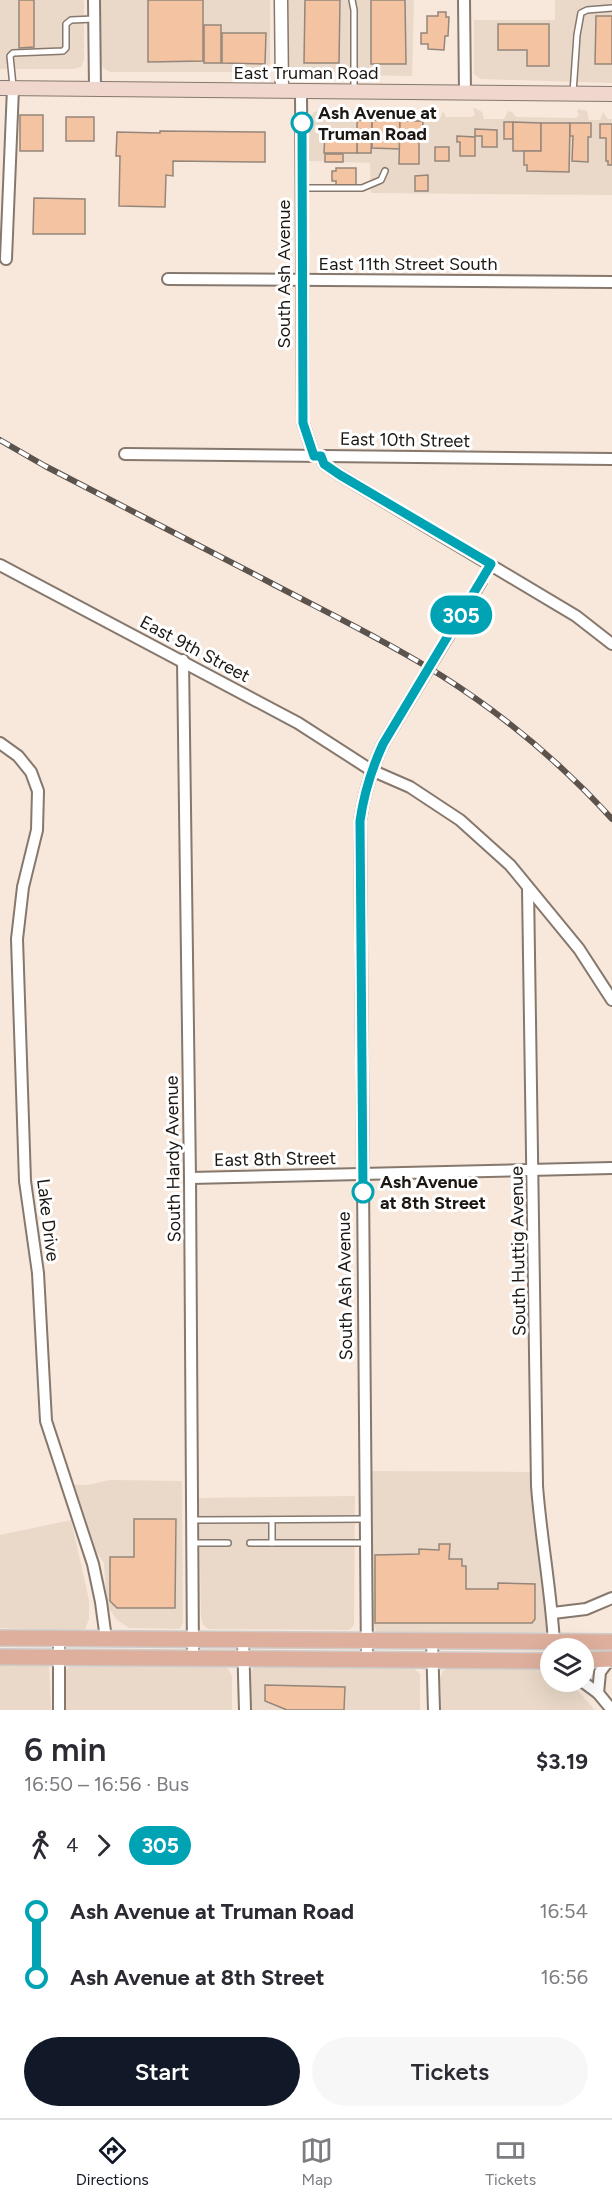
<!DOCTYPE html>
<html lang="en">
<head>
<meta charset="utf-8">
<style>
  body { margin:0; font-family:Figtree,sans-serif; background:#f7f7f7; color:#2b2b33; height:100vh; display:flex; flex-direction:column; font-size:22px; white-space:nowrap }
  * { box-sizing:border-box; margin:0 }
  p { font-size:20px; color:#7c7c81 }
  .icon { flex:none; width:33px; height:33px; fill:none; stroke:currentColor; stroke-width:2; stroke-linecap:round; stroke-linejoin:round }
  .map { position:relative; height:1710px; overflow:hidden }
  .drawer { display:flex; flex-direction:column; background:#fff; flex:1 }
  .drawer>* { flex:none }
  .badge { padding:0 12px; border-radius:20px; font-size:21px; line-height:39px }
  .tools { position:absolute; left:540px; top:1638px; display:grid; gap:12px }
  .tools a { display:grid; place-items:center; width:54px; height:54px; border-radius:50%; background:#fff; box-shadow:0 6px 24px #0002; font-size:30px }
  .map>.badge { position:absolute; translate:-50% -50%; box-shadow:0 0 0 3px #fff }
  .legs { display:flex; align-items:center; gap:9px; height:66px; padding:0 24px; font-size:20px }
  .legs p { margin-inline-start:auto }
  .head { display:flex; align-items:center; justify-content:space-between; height:102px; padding:0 24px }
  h1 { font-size:33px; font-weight:600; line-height:45px }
  .primary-button { display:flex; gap:12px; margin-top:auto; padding:12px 24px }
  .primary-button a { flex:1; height:69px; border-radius:36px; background:#111827; color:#fff; font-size:24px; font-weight:600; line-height:69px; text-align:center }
  .primary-button a+a { background:#f7f7f7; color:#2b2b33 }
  ul { padding:0 24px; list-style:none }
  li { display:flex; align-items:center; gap:21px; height:66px; font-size:22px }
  li i { display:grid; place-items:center; width:9px; height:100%; margin:0 8px; background:currentColor }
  li i::after { content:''; width:15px; height:15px; margin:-8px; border:4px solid; border-radius:50%; background:#fff }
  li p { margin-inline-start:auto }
  li:first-child i { background:linear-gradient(#0000 50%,currentColor 0) }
  li:last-child i { background:linear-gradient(currentColor 50%,#0000 0) }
  .tabs { display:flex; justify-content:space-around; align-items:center; height:84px; border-top:2px solid #e1e1e2; background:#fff; font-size:16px; color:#7c7c81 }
  .tabs a { display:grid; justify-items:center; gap:3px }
  .tabs .active { color:#111827 }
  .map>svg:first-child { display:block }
</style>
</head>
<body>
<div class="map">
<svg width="612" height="1710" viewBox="0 0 612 1710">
  <rect width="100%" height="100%" fill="#f8e7db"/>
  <g fill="#ead9c8">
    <path d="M0,0H84V60L81,67L73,69H0Z"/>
    <path d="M99,0H270V64L266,69L256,72H110L103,68L100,59Z"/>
    <path d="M287,0H414L412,76L301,74L291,71L289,65Z"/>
    <path d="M555,0H612V83L481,79L474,74V20H555Z"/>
    <path d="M408,108L413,112L415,117H441L443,111L446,117H471L475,115L473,109L475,108L482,112L484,119H504L508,111L512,112L516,117L575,118L579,116L577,111L579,109L587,111L589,120H600L603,112L608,119H612V195L371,193L370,163L309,161V121L314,112L327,109L334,117L402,116L407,114L405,110Z"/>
    <path d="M372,1471L530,1472L534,1522L545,1591L548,1630L541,1636L379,1634L375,1629L373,1619Z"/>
    <path d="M110,1480L182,1481L183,1622L180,1629L129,1628L116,1619L107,1605L104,1563L96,1551L74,1485H88Z"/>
    <path d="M355,1496L354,1625L349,1630L208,1629L203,1625L201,1617L199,1498Z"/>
    <path d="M71,1520L89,1600V1619L85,1629L76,1631L0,1628V1535Z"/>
    <path d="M0,1664H44L49,1667L51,1710H0Z"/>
    <path d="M221,1664L228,1668L232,1677V1710H65V1673L69,1666Z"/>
    <path d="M255,1666H411L420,1674V1710H250V1672Z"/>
    <path d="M450,1667L547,1668L550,1669V1682H570L595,1710H441L440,1678L443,1671Z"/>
  </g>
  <g fill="#f4c3a1" stroke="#95867b" stroke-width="1.5">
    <path d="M19,0H34V47L19,48Z"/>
    <path d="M148,0H203V61L148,62Z"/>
    <path d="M305,0H340L339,63H304Z"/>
    <path d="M371,0H405L406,64H371Z"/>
    <path d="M438,12H446V17H449L448,36H445L444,50L428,49V44H421V33H427V16H438Z"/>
    <path d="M596,16H612V64H595Z"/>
    <path d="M498,24H549V66H527V50H498Z"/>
    <rect x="204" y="25" width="17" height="38"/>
    <path d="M222,33H266L265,64L222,63Z"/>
    <rect x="20" y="115" width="23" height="36"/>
    <rect x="66" y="117" width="28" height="24"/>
    <path d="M359,120H372L371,153H357V122Z"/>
    <path d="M372,120L400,121V149L372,148Z"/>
    <path d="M400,121H423L422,139H419V164H399Z"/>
    <rect x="504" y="122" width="9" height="17"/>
    <path d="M513,122L541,123V151H513Z"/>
    <path d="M541,123H570L569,172L527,171V165H524V151H541Z"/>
    <path d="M570,123H591V137H588V162L572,161L573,136H570Z"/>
    <path d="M600,124H612V165H608V161H606V138H600Z"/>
    <path d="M475,129L497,130V147H482V136H475Z"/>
    <path d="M160,131L265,132V162L173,161V176L166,175L165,207L119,206L120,156H116L117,132L160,133Z"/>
    <path d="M325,134H357V153H324Z"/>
    <path d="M457,136L475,137V156H460V142H457Z"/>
    <rect x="435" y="147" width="14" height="14"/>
    <rect x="325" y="154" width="18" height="8"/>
    <path d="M336,168H356V186H336V181H332V171H336Z"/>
    <path d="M428,175V191H415V176Z"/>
    <path d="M34,198L85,199V234H33Z"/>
    <path d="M134,1519H176L175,1608H117L110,1601V1557H134Z"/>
    <path d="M439,1544H450L449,1559H462V1566H466V1589H498V1583L535,1584V1619L532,1623H375V1555L419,1554V1549L439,1550Z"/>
    <path d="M265,1685L345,1687L344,1710H287L265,1701Z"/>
  </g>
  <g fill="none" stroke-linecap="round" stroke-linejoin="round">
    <g stroke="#86786d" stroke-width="8">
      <g id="service">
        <path d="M352,0L354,10V89"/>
        <path d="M13,86L10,56L13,53L63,51L66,48V24L71,20L94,19"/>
        <path d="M573,93L577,35L581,13L587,10L612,8"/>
        <path d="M302,188H362L381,180L385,171"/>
        <path d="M193,1520L366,1519"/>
        <path d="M193,1543H228"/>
        <path d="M250,1543H366"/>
        <path d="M272,1543V1520"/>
      </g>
    </g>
    <g stroke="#86786d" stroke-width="14">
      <g id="minor">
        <path d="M94,0L95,89"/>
        <path d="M464,0L465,92"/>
        <path d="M301,91L303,423L314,456"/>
        <path d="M6,259L13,88"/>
        <path d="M168,279L612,282"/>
        <path d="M125,454L612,459"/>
        <path d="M321,456L324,464L340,475L576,616L612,644"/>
        <path d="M0,565L298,723L371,770L410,787L460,820L510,865L579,949L612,1000"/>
        <path d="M183,660L190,1178L193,1658"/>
        <path d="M0,743L18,756L31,772L38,791L37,830L23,887L17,939L25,1181L38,1273L46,1421L93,1564L101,1602L106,1639"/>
        <path d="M528,888L537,1486C541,1539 551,1590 554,1643"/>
        <path d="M190,1178L612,1168"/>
        <path d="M553,1613L586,1609L612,1598"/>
        <path d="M59,1638V1710"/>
        <path d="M243,1640L245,1710"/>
        <path d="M432,1641L434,1710"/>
        <path d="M367,1660L360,821C364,793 371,770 383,744"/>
        <path d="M583,1682L598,1693L612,1710"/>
        <path d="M598,1693L600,1672L610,1659"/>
      </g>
    </g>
    <g stroke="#86786d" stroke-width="15">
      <path id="tertiary" d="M281,0L282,90"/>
    </g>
    <g stroke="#86786d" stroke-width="16">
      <path id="secondary" d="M0,88L612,94"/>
    </g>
    <g stroke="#cdcccb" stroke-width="18">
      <g id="primary">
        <path d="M0,1638L612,1642"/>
        <path d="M0,1657L550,1661"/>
        <path d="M584,1660L612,1659"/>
      </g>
    </g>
    <use href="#service" stroke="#fff" stroke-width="5"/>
    <use href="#minor" stroke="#fff" stroke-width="10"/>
    <use href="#tertiary" stroke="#fff" stroke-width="12"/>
    <use href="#secondary" stroke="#efd7ce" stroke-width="14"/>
    <use href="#primary" stroke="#dfaf9d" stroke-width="15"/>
    <g stroke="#5c534d" stroke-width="6">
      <path id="rail" d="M0,440L45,466C120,505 196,544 271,583C328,613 388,642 442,676C505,716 562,764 612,819"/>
    </g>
    <use href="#rail" stroke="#fff" stroke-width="4" stroke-dasharray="11" stroke-linecap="butt"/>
    <g stroke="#86786d" stroke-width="14" stroke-linecap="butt">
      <path id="minor-bridge" d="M383,744L482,580"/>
    </g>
    <use href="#minor-bridge" stroke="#fff" stroke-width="10"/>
  </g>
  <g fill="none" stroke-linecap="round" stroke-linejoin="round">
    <g stroke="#fff" stroke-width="14">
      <path id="line-1" d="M302,123L303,423L314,456H321L324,464L340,475L491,564L383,744C371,770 364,793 360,821L363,1192"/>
    </g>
    <use href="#line-1" stroke="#00a3b4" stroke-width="9"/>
  </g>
  <g fill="#fff" stroke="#00a3b4" stroke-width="3">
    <circle cx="302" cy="123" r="10"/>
    <circle cx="363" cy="1192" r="10"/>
  </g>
  <g text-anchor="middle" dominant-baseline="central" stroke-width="6" stroke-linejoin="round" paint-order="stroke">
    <g font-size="18" fill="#1d1713" stroke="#fff">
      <text x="306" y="73">East Truman Road</text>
      <text x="408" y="264">East 11th Street South</text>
      <text transform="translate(284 274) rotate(-90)">South Ash Avenue</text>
      <text transform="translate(405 440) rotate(1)">East 10th Street</text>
      <text transform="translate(195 649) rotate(28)">East 9th Street</text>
      <text transform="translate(173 1159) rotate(-91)">South Hardy Avenue</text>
      <text transform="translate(275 1159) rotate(-1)">East 8th Street</text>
      <text transform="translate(48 1220) rotate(83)">Lake Drive</text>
      <text transform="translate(518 1251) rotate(-91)">South Huttig Avenue</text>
      <text transform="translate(345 1286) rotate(-91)">South Ash Avenue</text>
    </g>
    <g font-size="18" font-weight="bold" fill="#1d1713" stroke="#fff" text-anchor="start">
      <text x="318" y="113">Ash Avenue at<tspan x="318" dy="21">Truman Road</tspan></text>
      <text x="380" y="1182">Ash Avenue<tspan x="380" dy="21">at 8th Street</tspan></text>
    </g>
  </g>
</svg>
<div class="tools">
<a><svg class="icon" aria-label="layers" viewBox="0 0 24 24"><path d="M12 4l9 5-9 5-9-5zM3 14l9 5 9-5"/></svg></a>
</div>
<b class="badge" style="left:461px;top:615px;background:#00a3b4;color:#fff">305</b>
</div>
<section class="drawer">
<div class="head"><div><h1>6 min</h1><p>16:50 – 16:56 · Bus</p></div><b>$3.19</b></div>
<div class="legs"><svg class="icon" aria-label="walk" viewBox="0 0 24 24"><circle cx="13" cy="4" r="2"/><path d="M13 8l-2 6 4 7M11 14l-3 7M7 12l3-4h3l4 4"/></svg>4<svg class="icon" aria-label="forward" viewBox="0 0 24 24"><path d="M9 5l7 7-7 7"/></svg><b class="badge" style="background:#00a3b4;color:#fff">305</b></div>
<ul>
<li><i style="color:#00a3b4"></i><b>Ash Avenue at Truman Road</b><p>16:54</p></li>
<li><i style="color:#00a3b4"></i><b>Ash Avenue at 8th Street</b><p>16:56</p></li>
</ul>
<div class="primary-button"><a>Start</a><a>Tickets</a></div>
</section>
<nav class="tabs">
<a class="active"><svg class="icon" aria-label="directions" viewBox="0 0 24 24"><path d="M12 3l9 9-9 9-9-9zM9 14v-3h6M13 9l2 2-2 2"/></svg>Directions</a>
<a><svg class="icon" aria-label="map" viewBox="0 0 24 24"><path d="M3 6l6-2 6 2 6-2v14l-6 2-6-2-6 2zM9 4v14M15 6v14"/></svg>Map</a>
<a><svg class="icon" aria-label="tickets" viewBox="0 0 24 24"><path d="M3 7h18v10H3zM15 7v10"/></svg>Tickets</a>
</nav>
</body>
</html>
